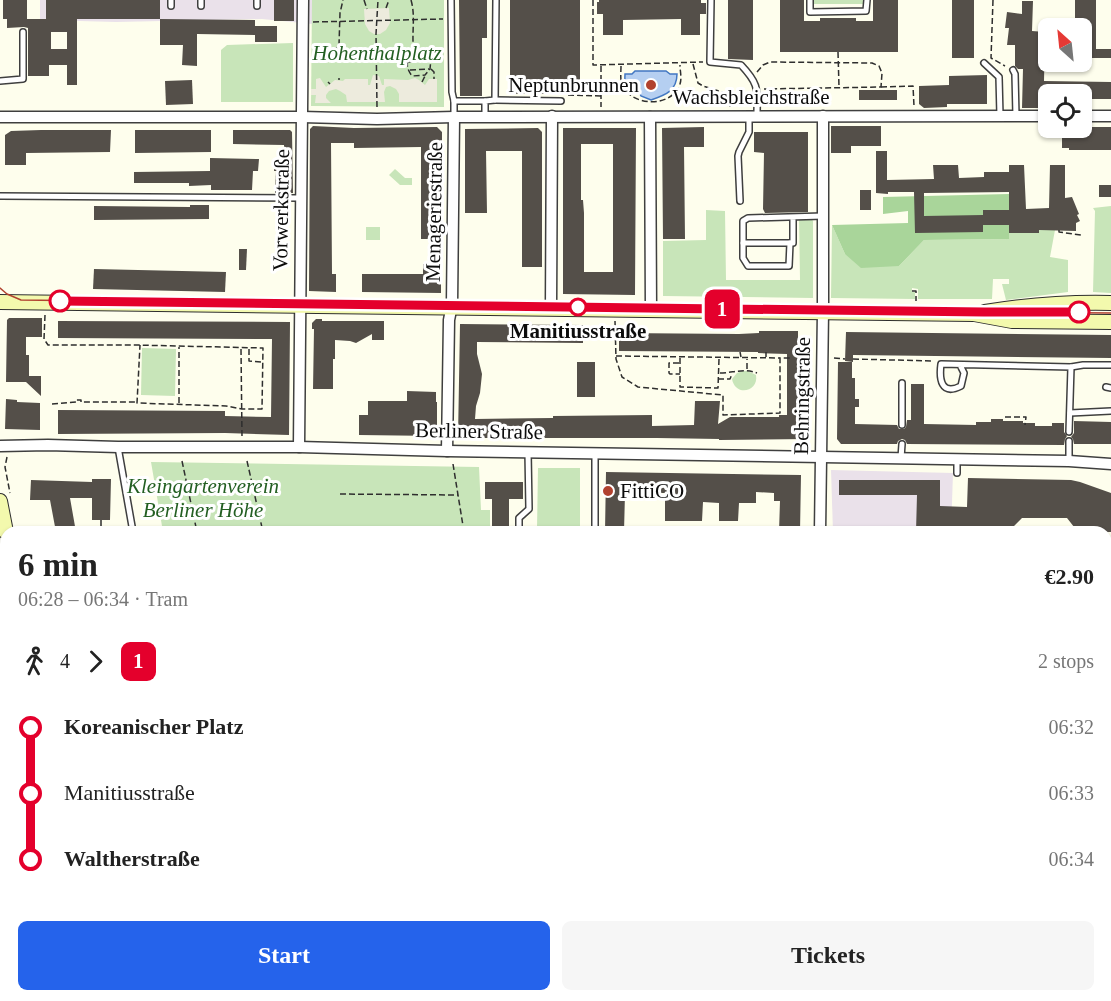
<!DOCTYPE html>
<html lang="en">
<head>
<meta charset="utf-8">
<style>
  body { margin:0; font-family:"Times New Roman",serif; background:#f6f6f6; color:#222; height:100vh; display:flex; flex-direction:column; font-size:22px; white-space:nowrap }
  * { box-sizing:border-box; margin:0 }
  p { font-size:20px; color:#767676 }
  .icon { flex:none; width:33px; height:33px; fill:none; stroke:currentColor; stroke-width:2; stroke-linecap:round; stroke-linejoin:round }
  .map { position:relative; flex:1; overflow:hidden }
  .panel { position:absolute; left:0px; top:526px; width:1112px; height:476px; display:flex; flex-direction:column; background:#fff; border-radius:18px 18px 0 0; box-shadow:0 2px 4px #0004 }
  .panel>* { flex:none }
  .badge { padding:0 12px; border-radius:9px; font-size:21px; line-height:39px }
  .needle { width:39px; rotate:333deg }
  .buttons { position:absolute; left:1038px; top:18px; display:grid; gap:12px }
  .buttons a { display:grid; place-items:center; width:54px; height:54px; border-radius:9px; background:#fff; box-shadow:0 2px 4px #0004; font-size:30px }
  .map>.badge { position:absolute; translate:-50% -50%; box-shadow:0 0 0 3px #fff }
  .legs { display:flex; align-items:center; gap:9px; height:66px; padding:0 18px; font-size:20px }
  .legs p { margin-inline-start:auto }
  .overview { display:flex; align-items:center; justify-content:space-between; height:102px; padding:0 18px }
  h1 { font-size:33px; font-weight:700; line-height:45px }
  .button { display:flex; gap:12px; margin-top:auto; padding:12px 18px }
  .button a { flex:1; height:69px; border-radius:9px; background:#2563eb; color:#fff; font-size:24px; font-weight:700; line-height:69px; text-align:center }
  .button a+a { background:#f6f6f6; color:#222 }
  ul { padding:0 18px; list-style:none }
  li { display:flex; align-items:center; gap:21px; height:66px; font-size:22px }
  li i { display:grid; place-items:center; width:9px; height:100%; margin:0 8px; background:currentColor }
  li i::after { content:''; width:15px; height:15px; margin:-8px; border:4px solid; border-radius:50%; background:#fff }
  li p { margin-inline-start:auto }
  li:first-child i { background:linear-gradient(#0000 50%,currentColor 0) }
  li:last-child i { background:linear-gradient(currentColor 50%,#0000 0) }
  .map>svg:first-child { display:block }
</style>
</head>
<body>
<div class="map">
<svg width="1111" height="1001" viewBox="0 0 1111 1001">
  <rect width="100%" height="100%" fill="#fefeed"/>
  <g fill="#eae1ea">
    <path d="M40,0H312V24L262,19L116,22L43,20L40,19Z"/>
    <path d="M831,470L953,473L951,532H833Z"/>
  </g>
  <g fill="#c8e5b9">
    <path d="M312,0H444V107L311,106Z"/>
    <rect x="812" y="0" width="53" height="4"/>
    <path d="M293,43V102H221V50L227,45Z"/>
    <path d="M395,169L405,178H412V185H400L389,175Z"/>
    <path d="M1111,206V293L1093,292L1095,211L1093,208Z"/>
    <path d="M706,210L725,211L726,280H800L799,213H808L813,221V298L663,296V241L706,240Z"/>
    <path d="M832,225L845,254L899,266L924,240L1009,239V233H1039V230H1055L1050,257L1068,260V292L1006,300L1002,284H1009V279H993L992,299H918V289L912,288V292H915V299L831,298Z"/>
    <rect x="366" y="227" width="14" height="13"/>
    <path d="M142,348L176,349L175,396L141,395Z"/>
    <path d="M742,371H748L756,375C759,392 735,397 732,379L737,373Z"/>
    <path d="M151,462L479,467L481,510H490V532H136V531L162,526Z"/>
    <path d="M538,468H580V530H537Z"/>
    <path d="M1106,753L1111,754V789L1106,787Z"/>
  </g>
  <path fill="#a9d59a" d="M1009,194V239L924,240L899,266L861,268L845,254L832,225L908,223V211L883,214V197Z"/>
  <g fill="#edebdd">
    <path d="M389,8L390,23L386,30L380,34H374L369,31L365,24L364,9Z"/>
    <path d="M373,75L379,76L382,85H384V79L408,80L415,78L419,80L425,85L429,79H437V102H399V94L396,89L390,86L386,87L384,92L385,102H347L346,95L340,91L336,89L329,91L326,95V98L331,103H315L316,95H311V89H316V79L320,78L326,87L335,80L343,81L345,79H368V85H370Z"/>
  </g>
  <path fill="#b5cff1" stroke="#4277c2" stroke-width="1.5" d="M635,71H666L670,74H677C677,91 665,95 651,100L641,96L639,92C628,91 624,85 625,74H632Z"/>
  <g fill="#544f49" fill-rule="evenodd">
    <path d="M3,0H27V19H46V0H160V19H77V85H67V65H49V76H28V28L24,27L7,28V19H3ZM51,32H67V49H51Z"/>
    <rect x="274" y="0" width="20" height="21"/>
    <path d="M459,0H487V38H482V96H460Z"/>
    <rect x="510" y="0" width="70" height="94"/>
    <path d="M599,0H701V3H706V14H700V35H681V19L623,20V35H603V14H597V2H599Z"/>
    <path d="M728,0H753V60L728,59Z"/>
    <path d="M780,0H804V21H820V18H856V21H873V0H898V52H780Z"/>
    <rect x="952" y="0" width="22" height="58"/>
    <path d="M1075,0H1096V49H1111V58H1082V28H1075Z"/>
    <path d="M1022,1H1033L1032,31L1045,32L1044,81L1111,82V99H1082V94H1048V99H1043V108H1022L1023,69H1018L1015,66V45H1007L1009,28H1005L1007,12L1022,14Z"/>
    <path d="M160,19L255,20V26H277V42H255V35L197,34V66L182,65L183,45H160Z"/>
    <path d="M987,75V104H947V107L924,108L919,104V86L949,85V76Z"/>
    <path d="M192,80L193,104L166,105L165,81Z"/>
    <rect x="859" y="90" width="38" height="10"/>
    <path d="M313,126L354,128L437,127L442,132V239H421V147L354,148V143H331L332,274H336V292L309,291L310,129Z"/>
    <path d="M831,126H881V146H851V153H831Z"/>
    <path d="M704,127V147H684L685,239H663L662,128Z"/>
    <path d="M1093,127H1111V150H1069V148H1062V128Z"/>
    <path d="M538,128L542,132V267H522V151H486L487,213H465V129Z"/>
    <path d="M563,128H636L635,295L563,294ZM581,144H613V272H584V213L583,200H581Z"/>
    <path d="M41,130H111L110,152L26,153V165H5V135L11,131Z"/>
    <path d="M135,130H211V152L135,153Z"/>
    <path d="M233,130H290L292,132L293,193H275L276,171H274V159H284V145L233,144Z"/>
    <path d="M754,132H808V212L765,213L763,209L764,153L754,152Z"/>
    <path d="M876,151H887V180L934,179L933,165H958L959,178L984,177V172H1009V165H1024L1026,209L1049,208L1050,165H1065V198L1072,197L1079,214L1077,215L1080,221L1076,223V231L1039,230V233H1009V225H983V232L915,233L914,192H888V194L876,193ZM1009,192V210H983V215L924,216V193Z"/>
    <path d="M210,158L259,159L258,171H253L252,190H211V185L189,186V183H134V172L210,171Z"/>
    <rect x="1099" y="185" width="12" height="12"/>
    <rect x="860" y="190" width="11" height="20"/>
    <path d="M190,205H209V219L94,220V206L190,207Z"/>
    <path d="M239,249H247L246,270H239Z"/>
    <path d="M423,264H441V293L362,292V274H423Z"/>
    <path d="M94,269L226,272L225,292L93,289Z"/>
    <path d="M9,318H42V337H26V355H29V376H41V396L26,382H6L7,320Z"/>
    <path d="M316,319H322V321H384V340H372V334L356,343L350,341L335,340V359H333V389H313L314,329H312V323Z"/>
    <path d="M58,321L290,322L289,435L225,433L58,434V410L225,411V416L271,417L272,339L58,338Z"/>
    <path d="M460,324L583,325V343L477,342V354L482,374L480,393L476,406L475,419L553,418V416L652,415V426L694,425L695,401H720L718,424L730,417H779V415H787V354L758,353V352L619,351V333L739,334L759,333V331H798V359H808L807,439L719,440V439L657,438H458Z"/>
    <path d="M846,332L1111,335V358L853,355V362L845,361Z"/>
    <rect x="577" y="362" width="18" height="35"/>
    <path d="M838,362H852V378H855V399H859V407H855V424L897,425L899,429H904L906,427L907,420H911V384H924V424L976,425V422H991V419H1003V421H1023V423H1035V426H1052V423H1064V432L1067,436L1065,439L1064,445L907,444L905,440L902,439L898,441L897,444H841L837,439Z"/>
    <path d="M407,391L436,392V402H437V436L359,435V415H368V401H407Z"/>
    <path d="M6,399L17,400V402L40,403V430L5,429Z"/>
    <path d="M1074,421L1111,422V444H1074L1073,439L1071,437L1074,433Z"/>
    <path d="M606,472L801,475L800,532H779L780,501H774V493L756,492V503H739L738,521H719V503L703,502L702,521H665V493H625L624,532H605Z"/>
    <path d="M968,478L1071,480L1080,482L1111,493V532H1078L1067,518H1022L1013,527V532H916L917,495H839V480H940V506L967,507Z"/>
    <path d="M92,479H111L110,520H92V498H70L76,532H56L50,500H30L31,480L92,482Z"/>
    <path d="M485,482H523V499H509V532H492V499H485Z"/>
  </g>
  <g fill="none" stroke-linecap="round" stroke-linejoin="round">
    <g stroke="#3f3f3f" stroke-width="8">
      <g id="lane">
        <path d="M171,0V6"/>
        <path d="M201,0V6"/>
        <path d="M257,0V6"/>
        <path d="M451,0L452,92L454,101V117"/>
        <path d="M711,0L710,62L741,65C760,85 757,90 757,116"/>
        <path d="M810,0V12L866,11L867,0"/>
        <path d="M984,63L999,77L1000,116"/>
        <path d="M1013,70L1015,74L1016,116"/>
        <path d="M0,81L23,79V32"/>
        <path d="M495,100L561,101"/>
        <path d="M454,101H485"/>
        <path d="M485,117V101L495,100L496,0"/>
        <path d="M0,196L301,198"/>
        <path d="M740,201L738,156L739,152L749,132V116"/>
        <path d="M793,217V243H743V221L748,218L823,216"/>
        <path d="M743,243V258L748,266H789L790,243"/>
        <path d="M960,365L964,373L961,386C941,396 939,379 941,364L1071,367L1069,432"/>
        <path d="M1071,367L1083,365H1111"/>
        <path d="M1106,387L1111,388"/>
        <path d="M1070,413L1111,411"/>
        <path d="M902,425V383"/>
        <path d="M118,447L133,532"/>
        <path d="M901,458L902,444"/>
        <path d="M1069,461V441"/>
        <path d="M957,473V460"/>
        <path d="M519,532V518L529,509L528,452"/>
        <path d="M595,532V454"/>
        <path d="M404,996L406,1001"/>
        <path d="M329,1001L342,996"/>
        <path d="M533,1001L546,996"/>
      </g>
    </g>
    <g stroke="#3f3f3f" stroke-width="13">
      <g id="street">
        <path d="M1082,116H1111"/>
        <path d="M0,117H302L377,119L454,117L1048,116"/>
        <path d="M650,117L651,310"/>
        <path d="M551,309L552,116"/>
        <path d="M0,446L48,445L118,447H299L447,451L1069,461L1111,464"/>
        <path d="M299,447L303,0"/>
        <path d="M447,451L449,320L452,305L454,117"/>
        <path d="M820,532L823,310V116"/>
        <path d="M1106,798L1111,800"/>
        <path d="M1106,932L1111,934"/>
        <path d="M797,996L812,999"/>
        <path d="M624,1001L637,996"/>
      </g>
    </g>
    <g stroke="#2e2e2e" stroke-width="16">
      <g id="secondary">
        <path d="M0,302L974,314L1012,321L1111,322"/>
        <path d="M985,312C1027,305 1068,302 1111,303"/>
        <path d="M0,501L6,532"/>
        <path d="M1106,619L1111,606"/>
        <path d="M1106,689L1111,675"/>
        <path d="M93,996L94,1001"/>
        <path d="M968,1001L970,996"/>
        <path d="M997,1001L998,996"/>
      </g>
    </g>
    <g stroke="#2e2e2e" stroke-width="1.5" stroke-dasharray="6 3" stroke-linecap="butt">
      <path d="M364,0L367,9"/>
      <path d="M411,0C416,17 411,34 414,52C406,59 405,67 412,76L425,75L430,69L431,58L423,51L414,52"/>
      <path d="M593,0V65L703,62"/>
      <path d="M993,0L991,58L1005,66"/>
      <path d="M386,8L389,0"/>
      <path d="M313,22L443,19"/>
      <path d="M333,52L339,45L340,13L343,0"/>
      <path d="M838,52L839,87"/>
      <path d="M408,62L430,60"/>
      <path d="M693,64L698,83L703,86L722,92L730,99V107"/>
      <path d="M601,66V107"/>
      <path d="M621,66C621,72 620,79 622,85C632,107 672,108 680,84C682,78 680,71 680,65"/>
      <path d="M431,69L434,72V79"/>
      <path d="M410,70L429,69"/>
      <path d="M757,72L763,65L770,62L872,63L879,66L882,73L881,87L764,89"/>
      <path d="M339,80V78"/>
      <path d="M328,82L330,84"/>
      <path d="M422,82L425,76"/>
      <path d="M881,87L913,86L914,106"/>
      <path d="M568,95L601,96"/>
      <path d="M377,107L376,34L378,0"/>
      <path d="M1059,230V232L1081,235"/>
      <path d="M912,291H916V301"/>
      <path d="M45,315L44,339L48,345H135L263,348L262,409H242L226,406L137,403L140,345"/>
      <path d="M615,321L616,359L622,377L638,387L723,395V415L780,413V358H790"/>
      <path d="M241,349L242,437"/>
      <path d="M249,349V361L262,362"/>
      <path d="M740,352L741,357"/>
      <path d="M616,356L780,358"/>
      <path d="M766,357V352"/>
      <path d="M798,357L812,358"/>
      <path d="M680,358V387L718,388L719,359"/>
      <path d="M834,358L845,359"/>
      <path d="M853,359L933,361"/>
      <path d="M679,363H669V373L670,374H680"/>
      <path d="M747,369V359"/>
      <path d="M720,373C733,373 744,368 757,373"/>
      <path d="M718,379H730L732,374"/>
      <path d="M179,403V347"/>
      <path d="M52,404L76,402V400H81V402H137"/>
      <path d="M1005,417H1026L1025,425"/>
      <path d="M7,457L5,467L10,493"/>
      <path d="M182,461L197,532"/>
      <path d="M247,461L263,532"/>
      <path d="M453,464L464,532"/>
      <path d="M340,494L458,495"/>
      <path d="M101,520V532"/>
      <path d="M710,532V527"/>
      <path d="M0,570L6,603"/>
      <path d="M1106,579L1111,563"/>
      <path d="M0,694L6,693"/>
      <path d="M0,696L6,695"/>
      <path d="M0,702L6,701"/>
      <path d="M78,996V1001"/>
      <path d="M53,1000L75,996"/>
    </g>
    <use href="#lane" stroke="#fff" stroke-width="5"/>
    <use href="#street" stroke="#fff" stroke-width="10"/>
    <use href="#secondary" stroke="#f3f9ad" stroke-width="14"/>
    <g stroke="#b1422f" stroke-width="1.5">
      <path d="M0,288L7,294L21,300L984,312L1111,313"/>
      <path d="M1106,663L1111,648"/>
      <path d="M983,1001L985,996"/>
    </g>
    <g stroke="#b1422f" stroke-width="3">
      <path d="M1106,652L1111,650"/>
      <path d="M0,688L6,687"/>
      <path d="M0,709L6,708"/>
      <path d="M1106,733L1111,734"/>
      <path d="M0,856L6,855"/>
    </g>
  </g>
  <g fill="none" stroke-linecap="round" stroke-linejoin="round">
    <g stroke="#fff" stroke-width="14">
      <path id="line-1" d="M60,301L984,312H1079"/>
    </g>
    <use href="#line-1" stroke="#e4002c" stroke-width="9"/>
  </g>
  <g fill="#b1422f" stroke="#fff" stroke-width="2">
    <circle cx="651" cy="85" r="6"/>
    <circle cx="608" cy="491" r="6"/>
  </g>
  <g fill="#fff" stroke="#e4002c" stroke-width="3">
    <circle cx="60" cy="301" r="10"/>
    <circle cx="578" cy="307" r="8"/>
    <circle cx="1079" cy="312" r="10"/>
  </g>
  <g text-anchor="middle" dominant-baseline="central" stroke-width="6" stroke-linejoin="round" paint-order="stroke">
    <g font-size="21" font-style="italic" fill="#235f22" stroke="#fff">
      <text x="377" y="53">Hohenthalplatz</text>
      <text x="203" y="486">Kleingartenverein<tspan x="203" dy="24">Berliner Höhe</tspan></text>
    </g>
    <g font-size="21" fill="#0c0c0c" stroke="#fff" text-anchor="end">
      <text x="639" y="85">Neptunbrunnen</text>
      <text x="620" y="491" text-anchor="start">FittiCO</text>
    </g>
    <g font-size="21" fill="#0c0c0c" stroke="#fff">
      <text x="751" y="97">Wachsbleichstraße</text>
      <text transform="translate(281 210) rotate(-89)">Vorwerkstraße</text>
      <text transform="translate(434 212) rotate(-89)">Menageriestraße</text>
      <text transform="translate(802 396) rotate(-89)">Behringstraße</text>
      <text transform="translate(479 431) rotate(1)">Berliner Straße</text>
    </g>
    <g font-size="21" font-weight="bold" fill="#0c0c0c" stroke="#fff">
      <text x="578" y="331">Manitiusstraße</text>
    </g>
  </g>
</svg>
<div class="buttons">
<a><svg class="needle" viewBox="-14 -14 28 28"><path d="M0-13l5 13h-10z" fill="#e53935"/><path d="M0 13l5-13h-10z" fill="#767676"/></svg></a>
<a><svg class="icon" aria-label="locate" viewBox="0 0 24 24"><circle cx="12" cy="12" r="6"/><path d="M12 2v4M12 18v4M2 12h4M18 12h4"/></svg></a>
</div>
<b class="badge" style="left:722px;top:309px;background:#e4002c;color:#fff">1</b>
<section class="panel">
<div class="overview"><div><h1>6 min</h1><p>06:28 – 06:34 · Tram</p></div><b>€2.90</b></div>
<div class="legs"><svg class="icon" aria-label="walk" viewBox="0 0 24 24"><circle cx="13" cy="4" r="2"/><path d="M13 8l-2 6 4 7M11 14l-3 7M7 12l3-4h3l4 4"/></svg>4<svg class="icon" aria-label="forward" viewBox="0 0 24 24"><path d="M9 5l7 7-7 7"/></svg><b class="badge" style="background:#e4002c;color:#fff">1</b><p>2 stops</p></div>
<ul>
<li><i style="color:#e4002c"></i><b>Koreanischer Platz</b><p>06:32</p></li>
<li><i style="color:#e4002c"></i><span>Manitiusstraße</span><p>06:33</p></li>
<li><i style="color:#e4002c"></i><b>Waltherstraße</b><p>06:34</p></li>
</ul>
<div class="button"><a>Start</a><a>Tickets</a></div>
</section>
</div>
</body>
</html>
